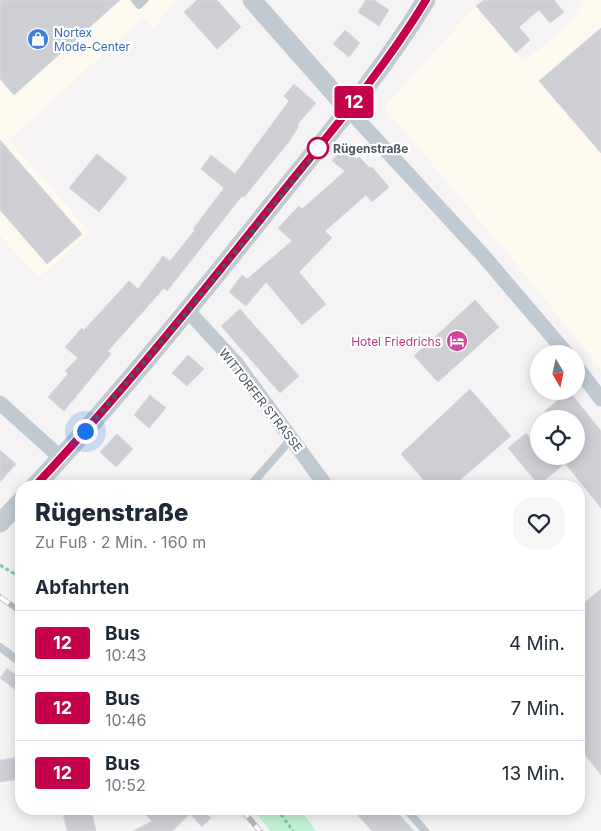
<!DOCTYPE html>
<html lang="de">
<head>
<meta charset="utf-8">
<style>
  body { margin:0; font-family:Inter,sans-serif; background:#f6f6f7; color:#1f2937; height:100vh; display:flex; flex-direction:column; font-size:19px; white-space:nowrap }
  * { box-sizing:border-box; margin:0 }
  p { font-size:16px; color:#747a83 }
  .icon { flex:none; width:28px; height:28px; fill:none; stroke:currentColor; stroke-width:2; stroke-linecap:round; stroke-linejoin:round }
  .map { position:relative; flex:1; overflow:hidden }
  .panel { position:absolute; left:15px; top:480px; width:570px; height:335px; display:flex; flex-direction:column; background:#fff; border-radius:20px; box-shadow:0 2px 12px #0003 }
  .panel>* { flex:none }
  .badge { padding:0 10px; border-radius:4px; font-size:18px; line-height:32px }
  .needle { width:32px; rotate:171deg }
  .controls { position:absolute; left:530px; top:345px; display:grid; gap:10px }
  .controls a { display:grid; place-items:center; width:55px; height:55px; border-radius:50%; background:#fff; box-shadow:0 2px 12px #0003; font-size:25px }
  .you { position:absolute; width:25px; height:25px; margin:-12px; border:4px solid #fff; border-radius:50%; background:#1a73e8; box-shadow:0 0 0 8px #1a73e833 }
  .map>.badge { position:absolute; translate:-50% -50%; box-shadow:0 0 0 2px #fff }
  h2 { padding:0 20px; font-size:19px; line-height:45px }
  .round { display:grid; place-items:center; flex:none; width:52px; height:52px; border-radius:20px; background:#f6f6f7 }
  .head { display:flex; align-items:center; justify-content:space-between; height:85px; padding:0 20px }
  h1 { font-size:24px; font-weight:800; line-height:38px }
  ul { padding:0; list-style:none }
  li { display:flex; align-items:center; gap:15px; height:65px; padding:0 20px; border-top:1px solid #e0e1e3 }
  li div { flex:1 }
  li b { display:block; font-size:19px }
  li em { font-style:normal }
  li .badge { min-width:55px; font-weight:700; text-align:center }
  .map>svg:first-child { display:block }
</style>
</head>
<body>
<div class="map">
<svg width="601" height="831" viewBox="0 0 601 831">
  <rect width="100%" height="100%" fill="#f5f3f3"/>
  <g fill="#fdf9ef">
    <path d="M0,0H177L153,29L143,18L9,140L91,233L39,277L0,236Z"/>
    <path d="M583,0H601V370L523,272L384,107L476,6L524,62L572,22Z"/>
  </g>
  <path fill="#c3f1d5" d="M253,809H300L316,831H270Z"/>
  <g fill="#cdcfd5" stroke="#d7d9de">
    <path d="M0,0H120L14,95L0,79Z"/>
    <path d="M197,0H217L241,27L217,49L184,12Z"/>
    <path d="M366,0H374L389,10L379,26L358,12Z"/>
    <path d="M484,0H554L564,12L550,23L539,10L519,27L530,40L516,53L476,6Z"/>
    <path d="M601,28V153L539,81Z"/>
    <path d="M345,30L360,43L349,57L333,44Z"/>
    <path d="M294,84L316,103L297,125L299,126L288,143L244,197L242,196L167,291L164,288L108,351L111,354L64,411L48,397L68,374L65,371L78,358L65,347L82,328L84,330L129,281L138,289L163,256L170,261L195,230L193,229L224,188L201,169L211,155L235,174L289,101L284,96Z"/>
    <path d="M0,140L82,234L47,264L0,210Z"/>
    <path d="M343,148L357,159L359,157L370,168L372,167L389,187L372,202L366,195L325,231L332,238L299,272L326,304L302,325L266,282L246,306L229,292L242,275L247,279L292,241L278,228L299,206L302,209L345,171L332,161Z"/>
    <path d="M97,154L127,178L99,212L69,188Z"/>
    <path d="M475,300L499,327L438,382L414,356Z"/>
    <path d="M240,309L299,376L280,393L221,326Z"/>
    <path d="M188,355L204,369L187,386L172,373Z"/>
    <path d="M470,389L511,436L453,486H429L401,454Z"/>
    <path d="M569,391L601,431V508L565,463L539,485L508,448L526,433L539,449V456H576V419H551L545,411Z"/>
    <path d="M150,395L166,408L149,428L134,415Z"/>
    <path d="M117,434L133,449L116,467L100,452Z"/>
    <path d="M0,450L16,464L0,482Z"/>
    <path d="M601,589V775L579,747V607Z"/>
    <path d="M7,668L21,679V694L0,678Z"/>
    <path d="M21,757V779L0,782V760Z"/>
    <path d="M62,809H91L96,831H67Z"/>
    <path d="M140,809H202L211,818L202,827L190,814L172,831H133L152,821Z"/>
    <path d="M352,809H394L414,831H372Z"/>
  </g>
  <g fill="none" stroke-linecap="round" stroke-linejoin="round">
    <g stroke="#7ad0a6" stroke-width="3" stroke-dasharray="4 2.5" stroke-linecap="butt">
      <path d="M0,565L21,578"/>
      <path d="M277,809L293,831"/>
    </g>
    <g stroke="#c1cad2" stroke-width="8">
      <path d="M135,0L139,5L144,0"/>
      <path d="M250,486L292,438"/>
      <path d="M0,647L21,663"/>
      <path d="M406,809L425,831"/>
    </g>
    <g stroke="#c1cad2" stroke-width="15">
      <path d="M348,109L481,253L567,354"/>
      <path d="M188,311L236,363L326,486"/>
      <path d="M576,366L601,399"/>
      <path d="M0,403L61,458"/>
    </g>
    <g stroke="#c1cad2" stroke-width="19">
      <path d="M252,0L348,109"/>
      <path d="M35,486C120,395 198,298 276,200C328,135 383,71 426,0"/>
      <path d="M0,523L21,501"/>
    </g>
    <g stroke="#b5b8bd" stroke-width="5.5">
      <g id="rail">
        <path d="M0,597L21,612"/>
        <path d="M241,809L260,831"/>
      </g>
    </g>
    <use href="#rail" stroke="#fff" stroke-width="4" stroke-dasharray="11" stroke-linecap="butt"/>
  </g>
  <g fill="none" stroke-linecap="round" stroke-linejoin="round">
    <g stroke="#fff" stroke-width="11">
      <path id="line" d="M35,486C120,395 198,298 276,200C328,135 383,71 426,0"/>
    </g>
    <use href="#line" stroke="#c4014b" stroke-width="8"/>
    <path stroke="#4a5661" stroke-width="5" stroke-dasharray="0 9" d="M85,431L188,311L321,146L318,148"/>
  </g>
  <defs>
    <g id="shop-disc" transform="scale(1.125)"><circle r="9.5" fill="#3f7fe0" stroke="#fff"/><path d="M-5-2.5h2.3a2.7 3.5 0 0 1 5.4 0H5L5.5 6h-11ZM-1.5-2.5h3a1.5 2.3 0 0 0-3 0Z" fill="#fff"/></g>
    <g id="hotel-disc" transform="scale(1.125)"><circle r="9.5" fill="#d1479c" stroke="#fff"/><path d="M-6-4.5h1.5V1H6V5H4.5V3h-9V5H-6ZM-4 0a1.8 1.8 0 1 1 3.6 0ZM.5 0V-2.5h3Q6-2.5 6 0Z" fill="#fff"/></g>
  </defs>
  <g fill-rule="evenodd">
    <use href="#shop-disc" x="38" y="39"/>
    <use href="#hotel-disc" x="457" y="341"/>
  </g>
  <circle fill="#fff" stroke="#c4014b" stroke-width="2.5" cx="318" cy="148" r="10"/>
  <g text-anchor="middle" dominant-baseline="central" stroke-width="4.5" stroke-linejoin="round" paint-order="stroke">
    <g font-size="12" fill="#366cbe" stroke="#fff" text-anchor="start">
      <text x="54" y="32">Nortex<tspan x="54" dy="14">Mode-Center</tspan></text>
    </g>
    <g font-size="12" font-weight="bold" fill="#4a5661" stroke="#fff" text-anchor="start">
      <text x="333" y="148">Rügenstraße</text>
    </g>
    <g font-size="12" fill="#b23c85" stroke="#fff" text-anchor="end">
      <text x="441" y="341">Hotel Friedrichs</text>
    </g>
    <g font-size="12" fill="#4a5661" stroke="#fff">
      <text transform="translate(261 400) rotate(52)">WITTORFER STRASSE</text>
    </g>
  </g>
</svg>
<div class="controls">
<a><svg class="needle" viewBox="-14 -14 28 28"><path d="M0-13l5 13h-10z" fill="#e53935"/><path d="M0 13l5-13h-10z" fill="#747a83"/></svg></a>
<a><svg class="icon" aria-label="locate" viewBox="0 0 24 24"><circle cx="12" cy="12" r="6"/><path d="M12 2v4M12 18v4M2 12h4M18 12h4"/></svg></a>
</div>
<div class="you" style="left:85px;top:431px"></div>
<b class="badge" style="left:354px;top:102px;background:#c4014b;color:#fff">12</b>
<section class="panel">
<div class="head"><div><h1>Rügenstraße</h1><p>Zu Fuß · 2 Min. · 160 m</p></div><a class="round"><svg class="icon" aria-label="heart" viewBox="0 0 24 24"><path d="M12 20l-8-8c-3-5 5-10 8-4 3-6 11-1 8 4z"/></svg></a></div>
<h2>Abfahrten</h2>
<ul>
<li><span class="badge" style="background:#c4014b;color:#fff">12</span><div><b>Bus</b><p>10:43</p></div><em>4 Min.</em></li>
<li><span class="badge" style="background:#c4014b;color:#fff">12</span><div><b>Bus</b><p>10:46</p></div><em>7 Min.</em></li>
<li><span class="badge" style="background:#c4014b;color:#fff">12</span><div><b>Bus</b><p>10:52</p></div><em>13 Min.</em></li>
</ul>
</section>
</div>
</body>
</html>
